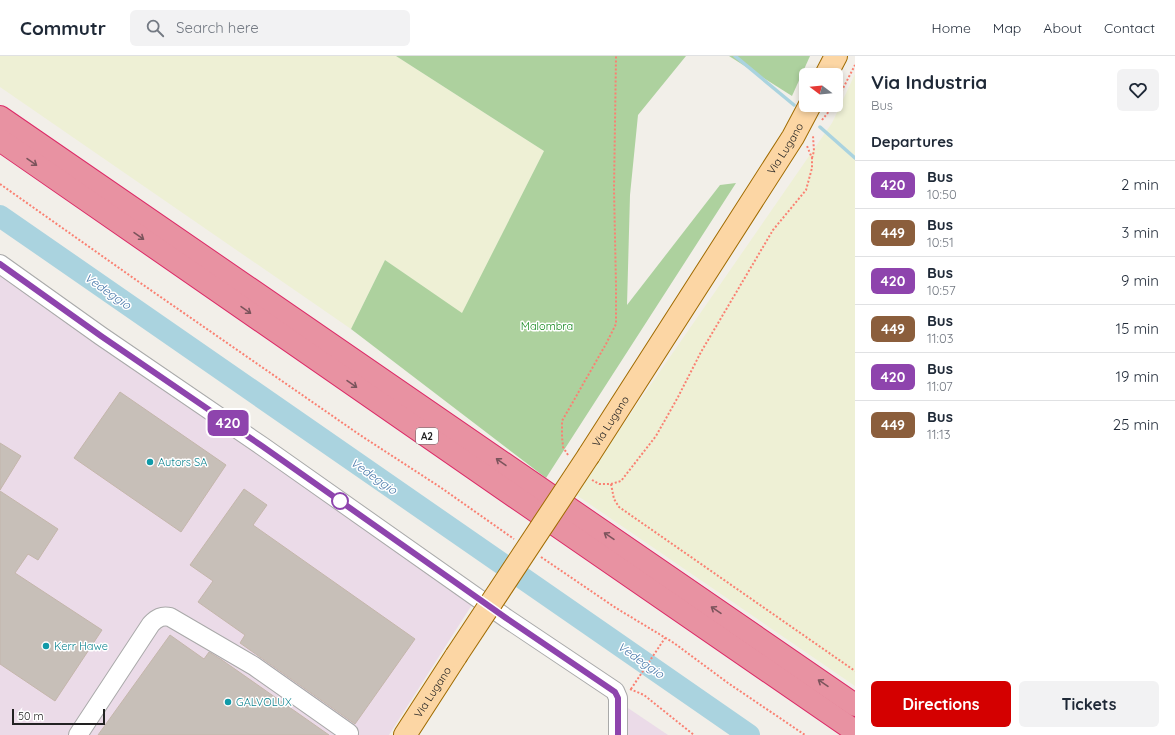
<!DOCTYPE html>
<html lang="en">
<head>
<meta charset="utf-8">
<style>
  body { margin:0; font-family:Quicksand,sans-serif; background:#f2f2f3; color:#1f2937; height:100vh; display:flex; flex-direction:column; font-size:15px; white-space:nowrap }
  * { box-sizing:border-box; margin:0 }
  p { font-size:13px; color:#747a83 }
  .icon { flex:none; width:22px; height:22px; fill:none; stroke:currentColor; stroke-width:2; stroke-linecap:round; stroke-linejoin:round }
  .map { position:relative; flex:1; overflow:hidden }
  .details { display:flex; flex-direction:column; background:#fff; width:320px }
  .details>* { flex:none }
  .badge { padding:0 8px; border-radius:6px; font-size:14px; line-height:26px }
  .needle { width:26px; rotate:286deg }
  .controls { position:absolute; left:799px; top:12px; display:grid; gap:8px }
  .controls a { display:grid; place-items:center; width:44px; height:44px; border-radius:6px; background:#fff; box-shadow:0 2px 6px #0003; font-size:20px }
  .scale { position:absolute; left:12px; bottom:10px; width:93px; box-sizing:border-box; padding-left:4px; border:2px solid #222; border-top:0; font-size:11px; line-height:14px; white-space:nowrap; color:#222; -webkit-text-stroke:3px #fff; paint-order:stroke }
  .map>.badge { position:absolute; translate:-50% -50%; box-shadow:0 0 0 2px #fff }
  h2 { padding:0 16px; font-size:15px; line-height:36px }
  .round { display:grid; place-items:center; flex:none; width:42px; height:42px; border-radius:6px; background:#f2f2f3 }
  .headline { display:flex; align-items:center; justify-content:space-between; height:68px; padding:0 16px }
  h1 { font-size:19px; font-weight:700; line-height:30px }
  .primary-button { display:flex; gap:8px; margin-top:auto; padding:8px 16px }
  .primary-button a { flex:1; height:46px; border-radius:6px; background:#d40000; color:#fff; font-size:16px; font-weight:700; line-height:46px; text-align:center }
  .primary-button a+a { background:#f2f2f3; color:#1f2937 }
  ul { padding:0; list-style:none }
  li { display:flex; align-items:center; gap:12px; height:48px; padding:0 16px; border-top:1px solid #e0e1e3 }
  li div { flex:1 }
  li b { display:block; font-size:15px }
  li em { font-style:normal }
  li .badge { min-width:44px; font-weight:700; text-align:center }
  header { display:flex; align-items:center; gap:24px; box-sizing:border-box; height:56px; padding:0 20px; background:#fff; border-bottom:1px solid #e0e1e3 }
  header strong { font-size:19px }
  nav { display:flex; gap:22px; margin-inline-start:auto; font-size:14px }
  .search { width:280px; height:36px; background:#f2f2f3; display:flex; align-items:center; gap:10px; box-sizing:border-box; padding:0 14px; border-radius:6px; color:#747a83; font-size:15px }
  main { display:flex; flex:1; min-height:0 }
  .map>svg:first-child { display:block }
</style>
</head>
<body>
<header>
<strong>Commutr</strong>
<div class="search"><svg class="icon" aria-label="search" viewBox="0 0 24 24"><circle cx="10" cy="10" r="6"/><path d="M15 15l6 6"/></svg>Search here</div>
<nav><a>Home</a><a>Map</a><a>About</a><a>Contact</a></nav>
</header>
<main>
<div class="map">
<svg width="855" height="679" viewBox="0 0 855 679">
  <rect width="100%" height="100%" fill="#f2efe9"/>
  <g fill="#ebdbe8">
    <path d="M0,203L482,533L389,679H0Z"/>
    <path d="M625,650L668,679H626Z"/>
  </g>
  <g fill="#eef0d5">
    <path d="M0,0H396L544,95L462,258L385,204L351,273L0,31Z"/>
    <path d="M855,18V630L575,438L832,67Z"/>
  </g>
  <g fill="#add19e">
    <path d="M396,0H686L638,59L630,139L627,249L720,129L736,127L546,422L351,273L385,204L462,257L544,95Z"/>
    <path d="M729,0H810L792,40Z"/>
  </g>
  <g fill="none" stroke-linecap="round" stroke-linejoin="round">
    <g stroke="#aad3df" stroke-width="3.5">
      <path d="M735,0L794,49"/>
      <path d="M820,71L855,102"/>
    </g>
    <path stroke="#aad3df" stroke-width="22" d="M0,160L749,679"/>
  </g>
  <g fill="#c7bfb8" stroke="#c4b6ab">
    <path d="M120,336L226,409L181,476L74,402Z"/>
    <path d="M0,387L21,400L0,434Z"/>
    <path d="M244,433L267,449L253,469L415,583L355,668L240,587L245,579L198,546L213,525L190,509Z"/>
    <path d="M0,435L58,473L38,504L28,498L15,517L102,574L55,645L0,608Z"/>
    <path d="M170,579L204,603L209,596L222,604L329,679H98Z"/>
  </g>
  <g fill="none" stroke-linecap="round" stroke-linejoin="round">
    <g stroke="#a9a9a9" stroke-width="20">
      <g id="minor">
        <path d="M0,208L101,280L262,390L506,562L615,635L618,642V679"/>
        <path d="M78,679L151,568C157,562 162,559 170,561L254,610L349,677"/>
      </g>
    </g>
    <g stroke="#a06b00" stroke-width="24">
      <g id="major">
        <path d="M826,19L836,0"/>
        <path id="s1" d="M589,399L793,81L810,49"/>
        <path id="s2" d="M405,679L456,600"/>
      </g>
    </g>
    <g stroke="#dc2a67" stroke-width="24">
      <g id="highway">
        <path d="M0,61L855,649"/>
        <path d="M0,84L524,447L855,675"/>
      </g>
    </g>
    <g stroke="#fa8072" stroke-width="2" stroke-dasharray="2 2" stroke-linecap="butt">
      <path d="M836,46L855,9"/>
      <path d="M822,64L834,49"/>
      <path d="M812,102L814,95L813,80"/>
      <path d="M0,128L139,226L360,379L440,431L514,483"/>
      <path d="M568,399L563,391L562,380V365L606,288L616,268V230L614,133L616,0"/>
      <path d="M592,424L599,428H611L621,425L656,380L678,341L701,296L773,174L806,134L812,112V102L807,90"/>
      <path d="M611,428L614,443L619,451L855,615"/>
      <path d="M541,501L616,552L674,587L728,627L805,679"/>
      <path d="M630,633L644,639L694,679"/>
      <path d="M631,633L665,582"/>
    </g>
    <use href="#minor" stroke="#fff" stroke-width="18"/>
    <use href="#major" stroke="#fcd6a4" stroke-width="22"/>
    <use href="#highway" stroke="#e892a2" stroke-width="22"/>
    <g stroke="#a06b00" stroke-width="24" stroke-linecap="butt">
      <path id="major-bridge" d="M456,600L589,399"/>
    </g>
    <use href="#major-bridge" stroke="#fcd6a4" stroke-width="22"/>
  </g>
  <defs><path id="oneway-shaft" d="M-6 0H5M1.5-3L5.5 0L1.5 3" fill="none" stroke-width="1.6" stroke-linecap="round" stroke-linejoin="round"/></defs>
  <g stroke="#7b545c">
    <use href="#oneway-shaft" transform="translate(32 106) rotate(35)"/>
    <use href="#oneway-shaft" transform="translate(139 180) rotate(35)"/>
    <use href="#oneway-shaft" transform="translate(246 254) rotate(35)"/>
    <use href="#oneway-shaft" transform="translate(352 328) rotate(35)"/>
    <use href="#oneway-shaft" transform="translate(501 406) rotate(-145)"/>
    <use href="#oneway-shaft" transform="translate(609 480) rotate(-146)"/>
    <use href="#oneway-shaft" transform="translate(716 554) rotate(-146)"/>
    <use href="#oneway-shaft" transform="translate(823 627) rotate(-146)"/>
  </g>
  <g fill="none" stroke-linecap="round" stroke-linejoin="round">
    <g stroke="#fff" stroke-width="9">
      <path id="line" d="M0,208L101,280L262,390L506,562L615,636L618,642V679"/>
    </g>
    <use href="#line" stroke="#8e44ad" stroke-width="6"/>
  </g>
  <g fill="#0f9aa8" stroke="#fff" stroke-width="1.5">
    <circle cx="150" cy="406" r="4"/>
    <circle cx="46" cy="590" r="4"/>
    <circle cx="228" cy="646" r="4"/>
  </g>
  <circle fill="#fff" stroke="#8e44ad" stroke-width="2" cx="340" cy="445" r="8"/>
  <g text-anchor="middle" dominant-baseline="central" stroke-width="3" stroke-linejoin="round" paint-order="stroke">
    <rect fill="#fff" stroke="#646464" stroke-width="1" x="416" y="372" width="22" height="16" rx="3"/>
    <g font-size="10" font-weight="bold" fill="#222">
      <text x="427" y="380">A2</text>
    </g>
    <g font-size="11" fill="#222" stroke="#fff">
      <text stroke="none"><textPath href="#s1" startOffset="364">Via Lugano</textPath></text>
      <text stroke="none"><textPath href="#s1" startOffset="40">Via Lugano</textPath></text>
      <text stroke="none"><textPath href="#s2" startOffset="51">Via Lugano</textPath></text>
    </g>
    <g font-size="11" fill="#0c8416" stroke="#fff">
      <text x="547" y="270">Malombra</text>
    </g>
    <g font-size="11" fill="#0d838f" stroke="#fff" text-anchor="start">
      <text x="158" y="406">Autors SA</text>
      <text x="54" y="590">Kerr Hawe</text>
      <text x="236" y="646">GALVOLUX</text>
    </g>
    <g font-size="12" font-style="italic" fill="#4a7aab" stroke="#fff">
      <text transform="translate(108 235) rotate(35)">Vedeggio</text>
      <text transform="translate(374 420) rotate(35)">Vedeggio</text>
      <text transform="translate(641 604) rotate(35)">Vedeggio</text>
    </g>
  </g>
</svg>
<div class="controls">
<a><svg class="needle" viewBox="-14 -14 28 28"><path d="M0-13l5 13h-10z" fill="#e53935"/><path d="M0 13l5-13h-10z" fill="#747a83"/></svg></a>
</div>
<div class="scale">50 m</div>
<b class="badge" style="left:228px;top:367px;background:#8e44ad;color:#fff">420</b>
</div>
<section class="details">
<div class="headline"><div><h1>Via Industria</h1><p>Bus</p></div><a class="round"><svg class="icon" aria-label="heart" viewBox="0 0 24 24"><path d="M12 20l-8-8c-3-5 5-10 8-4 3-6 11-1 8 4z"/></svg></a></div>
<h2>Departures</h2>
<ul>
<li><span class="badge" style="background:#8e44ad;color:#fff">420</span><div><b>Bus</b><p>10:50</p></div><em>2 min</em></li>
<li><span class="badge" style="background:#8b5e3c;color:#fff">449</span><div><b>Bus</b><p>10:51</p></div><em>3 min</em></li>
<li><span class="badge" style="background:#8e44ad;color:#fff">420</span><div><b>Bus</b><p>10:57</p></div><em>9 min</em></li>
<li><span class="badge" style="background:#8b5e3c;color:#fff">449</span><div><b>Bus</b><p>11:03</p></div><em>15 min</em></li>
<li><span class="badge" style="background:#8e44ad;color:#fff">420</span><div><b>Bus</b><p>11:07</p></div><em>19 min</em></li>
<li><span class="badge" style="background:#8b5e3c;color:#fff">449</span><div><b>Bus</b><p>11:13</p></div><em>25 min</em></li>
</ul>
<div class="primary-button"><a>Directions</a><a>Tickets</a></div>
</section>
</main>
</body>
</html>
